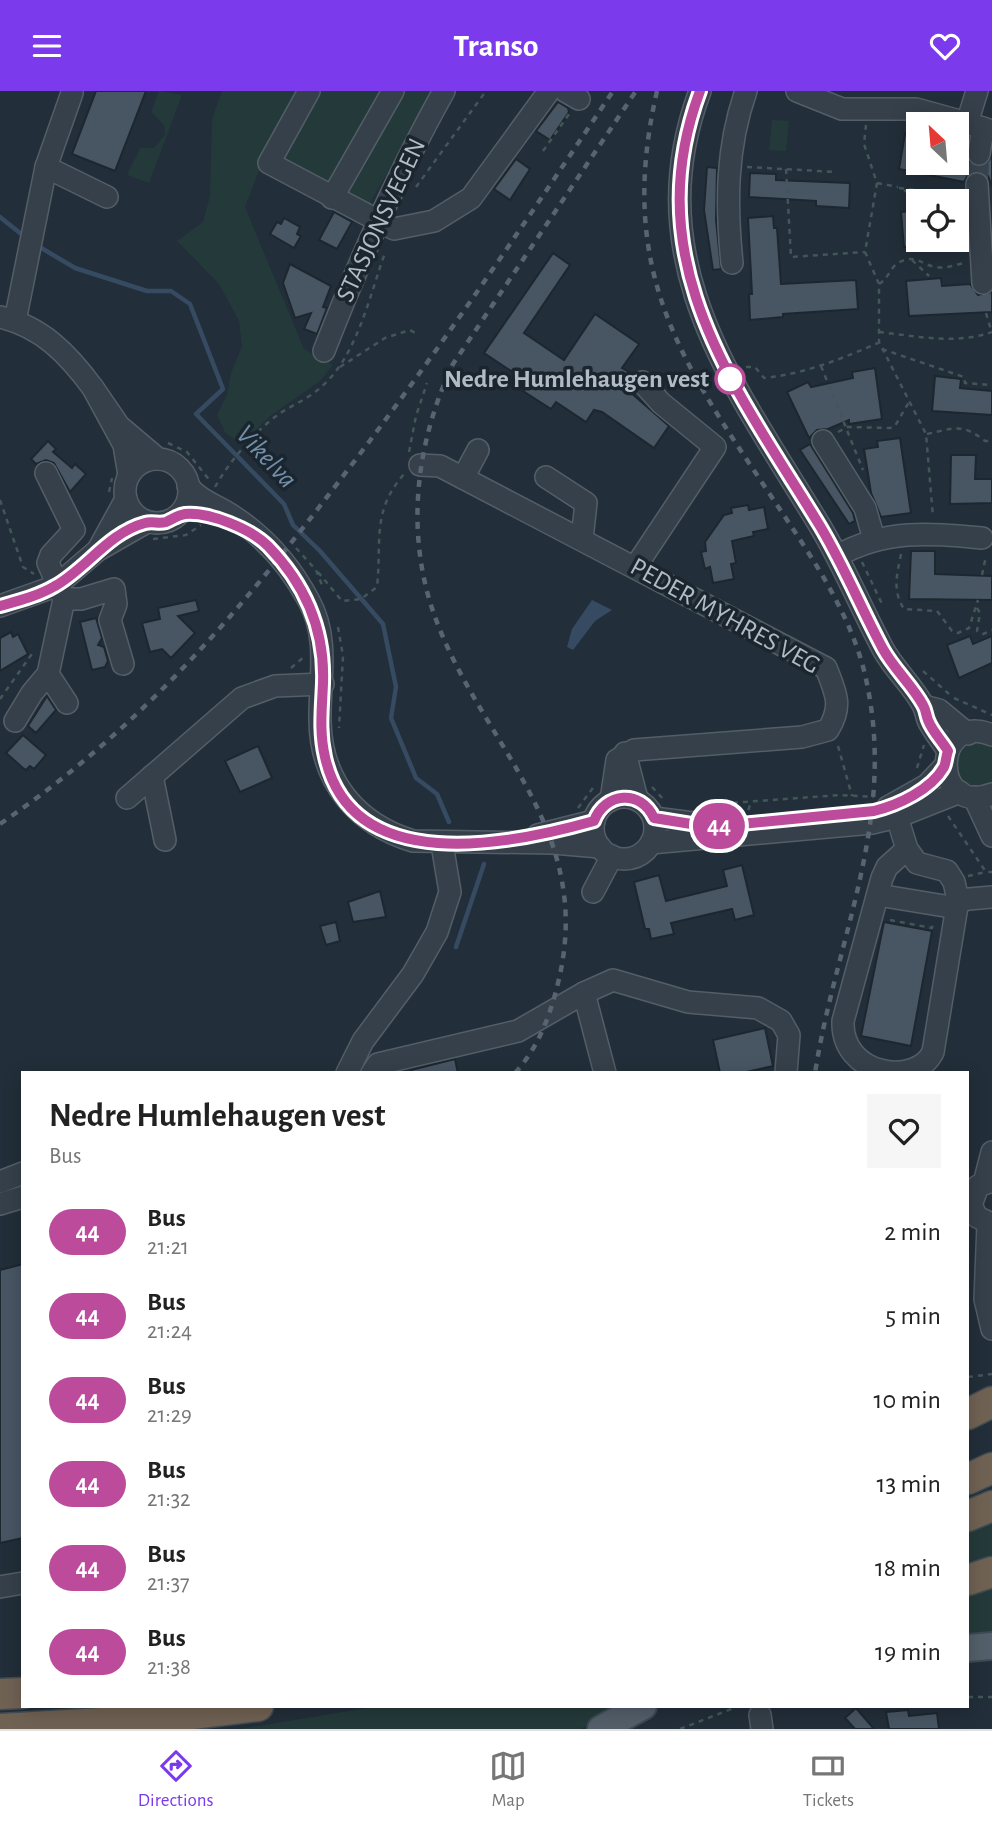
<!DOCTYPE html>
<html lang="en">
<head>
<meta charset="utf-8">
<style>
  body { margin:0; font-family:"Alegreya Sans",sans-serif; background:#f6f6f6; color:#222; height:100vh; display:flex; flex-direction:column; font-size:26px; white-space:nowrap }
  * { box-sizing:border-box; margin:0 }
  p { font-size:23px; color:#767676 }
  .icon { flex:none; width:38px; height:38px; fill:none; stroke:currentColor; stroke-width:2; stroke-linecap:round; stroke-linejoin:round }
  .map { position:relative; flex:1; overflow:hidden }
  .side { position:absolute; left:21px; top:980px; width:948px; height:637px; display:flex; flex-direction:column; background:#fff; border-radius:0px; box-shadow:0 4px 18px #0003 }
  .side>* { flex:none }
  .badge { padding:0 14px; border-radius:23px; font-size:24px; line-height:46px }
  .needle { width:46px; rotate:334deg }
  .buttons { position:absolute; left:906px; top:21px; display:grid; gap:14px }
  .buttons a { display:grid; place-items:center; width:63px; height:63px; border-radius:0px; background:#fff; box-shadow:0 4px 18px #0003; font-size:35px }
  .map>.badge { position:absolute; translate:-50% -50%; box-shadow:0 0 0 4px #fff }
  .round { display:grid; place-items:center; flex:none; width:74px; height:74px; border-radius:0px; background:#f6f6f6 }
  .head { display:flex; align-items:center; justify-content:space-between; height:119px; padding:0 28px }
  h1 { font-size:33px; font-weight:700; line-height:52px }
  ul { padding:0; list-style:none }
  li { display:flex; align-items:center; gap:21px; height:84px; padding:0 28px }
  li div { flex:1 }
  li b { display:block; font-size:26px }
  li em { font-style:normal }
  li .badge { min-width:77px; font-weight:700; text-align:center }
  header { display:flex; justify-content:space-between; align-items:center; height:91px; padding:0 28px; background:#7c3aed; color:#fff; font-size:32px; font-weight:700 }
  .menu { display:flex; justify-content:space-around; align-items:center; height:98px; border-top:2px solid #e0e0e0; background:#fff; font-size:19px; color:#767676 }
  .menu a { display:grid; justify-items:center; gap:4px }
  .menu .current { color:#7c3aed }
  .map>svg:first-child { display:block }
</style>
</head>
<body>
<header><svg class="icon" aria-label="menu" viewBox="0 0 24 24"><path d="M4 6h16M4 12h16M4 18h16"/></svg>Transo<svg class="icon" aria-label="heart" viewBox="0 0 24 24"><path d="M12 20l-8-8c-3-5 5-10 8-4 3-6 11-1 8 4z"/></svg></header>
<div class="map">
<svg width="992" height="1638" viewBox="0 0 992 1638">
  <rect width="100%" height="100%" fill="#222e39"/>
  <g fill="#243a3a">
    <path d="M159,0L182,4L149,92L127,84L140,57H154L165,44L164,34L151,21Z"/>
    <path d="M222,0H434L370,112L365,131L260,77L245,116L304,258L333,274L320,290L270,325L241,354L225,341L217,324L227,304L231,282L242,255L239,230L219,193L177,150L203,131L210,105L212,28Z"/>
    <path d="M772,29L789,30L786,60L769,59Z"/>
    <path d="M976,650L992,654V694C958,709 940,661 976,650Z"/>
    <path d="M992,1428V1471L968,1478V1438Z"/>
    <path d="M992,1491V1546L968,1548V1498Z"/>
    <path d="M379,1615H622L581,1638H240Z"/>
  </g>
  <path fill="#364b61" d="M592,509L612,519L595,530L573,559L567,556L572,538Z"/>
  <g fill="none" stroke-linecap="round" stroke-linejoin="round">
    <g stroke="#364b61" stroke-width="4.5">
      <path d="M0,126L25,146"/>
      <path d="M38,155L75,177L147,200H171L190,213L223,298L196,323L284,413L293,434L320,460L383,533L396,596L391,627L416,687L437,703L449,731"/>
      <path d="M456,856L484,773"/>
    </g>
  </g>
  <g fill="#485563" stroke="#1d2730" stroke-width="2">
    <path d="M96,0H146L115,80L72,63Z"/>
    <path d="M558,11L568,17L569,21L550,49L536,40Z"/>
    <path d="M905,43L919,45V72H957V47L968,49L967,67L971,74L984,75L992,65V95L988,85L977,80L969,82L964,91L899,78Z"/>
    <path d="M516,68L530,78L510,109L494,98Z"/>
    <path d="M707,76L717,77L716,129L721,178L713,179L704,119Z"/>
    <path d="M750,82L776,83V89L850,92L849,117L816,115V110L749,106Z"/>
    <path d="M919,119V155L904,156L901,121Z"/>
    <path d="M334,121L352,131L337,158L319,149Z"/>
    <path d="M966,124L968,154H957V125Z"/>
    <path d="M773,125L774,137H777L781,193L856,189L858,218L783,223V226L750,229L749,203H752L748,127Z"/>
    <path d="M284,127L300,136L297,143L301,145L294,157L270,143L277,131L281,133Z"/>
    <path d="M553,162L570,174L524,242L564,269L595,223L639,253L622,277L629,281L621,293L669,335L654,357L602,321L594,319L586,331L556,311L551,318L523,300L529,292L484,262Z"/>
    <path d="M290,173L331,195L323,216L327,217L317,243L304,238L311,222L295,227L283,192Z"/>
    <path d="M941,187L942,195L970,193L978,204L992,201V221L909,225L906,190Z"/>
    <path d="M875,277L882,328L849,333V329L828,338L817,339L809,347L787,301L808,291L811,296L853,287L852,281Z"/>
    <path d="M935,285L961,288L960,297L992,300V324L932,320Z"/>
    <path d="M900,347L911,422L881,426L871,402L864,358L878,356L877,350Z"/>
    <path d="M48,350L56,358L53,361L72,377L75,373L86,383L70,401L54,372L46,369L36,373L31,368Z"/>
    <path d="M810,353L853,422L855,430L849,433L800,359Z"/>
    <path d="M951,364H976L975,388H992V412L950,413Z"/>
    <path d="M748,414L749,419L764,416L768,438L753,441L754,445L732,450L736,472L731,473L734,488L713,492L710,476L705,478L701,461L706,460L705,451L724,424L732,422L731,417Z"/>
    <path d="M911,460H935V483L992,485V509L909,508Z"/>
    <path d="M196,509L199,520L178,525L195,542L171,567L162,558L150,561L142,532L160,528L158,517Z"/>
    <path d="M96,527L102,547L98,554L104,556L108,570L105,576L92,579L80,531Z"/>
    <path d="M11,541L13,546L18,543L28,563L0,580V547Z"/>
    <path d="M970,545L973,553L992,545V572L959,587L947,554Z"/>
    <path d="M47,605L56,619L36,642L28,635Z"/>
    <path d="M23,644L46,664L34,678L30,675L26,679L23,677L6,662Z"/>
    <path d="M258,655L272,687L240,701L225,670Z"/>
    <path d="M742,774L754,824L735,829L732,818L671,832L674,843L651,848L649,838H645L634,791L659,784L666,810L727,795L723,779Z"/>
    <path d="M380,800L386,826L353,831L348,811Z"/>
    <path d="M336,831L340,850L326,854L320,835Z"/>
    <path d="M884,831L932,840L911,955L861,945Z"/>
    <path d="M765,937L773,975L742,982H720L713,949Z"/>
    <path d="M455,968L458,982H412L411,979Z"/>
    <path d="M23,1173V1447L0,1452V1179Z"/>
    <path d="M856,1617L874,1638H855L845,1627Z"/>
    <path d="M908,1619L909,1625L937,1622L939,1638H889L886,1621Z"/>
  </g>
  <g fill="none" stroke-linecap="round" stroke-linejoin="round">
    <path stroke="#37434e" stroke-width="21" stroke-dasharray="21 10" stroke-linecap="butt" d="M977,93L979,63"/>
    <g stroke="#535e67" stroke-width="24">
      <g id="minor">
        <path d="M309,0L269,72L394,138L434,130L471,107L549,0"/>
        <path d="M565,0L579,8"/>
        <path d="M700,0C636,172 736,296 820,435C844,475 861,517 883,558C894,578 912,594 923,614C926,619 926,624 928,629C933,640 942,650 948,660"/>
        <path d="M797,0L842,18H916L967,32L977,0"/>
        <path d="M72,2L46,76L107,106"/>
        <path d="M967,32L992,40"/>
        <path d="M979,63L983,37"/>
        <path d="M977,93L983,192"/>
        <path d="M332,107L393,0"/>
        <path d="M732,172C726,113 726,57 746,0"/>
        <path d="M0,226C42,236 68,263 93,297"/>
        <path d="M15,230L46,76"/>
        <path d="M324,260C359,170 397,84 444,0"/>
        <path d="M823,350L865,417L874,448"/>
        <circle cx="157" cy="400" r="32"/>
        <path d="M420,374L440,375L463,387L826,577C836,602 843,615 828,639L802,646L634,659L617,669L611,709"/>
        <path d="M46,382L74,439L51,464L48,472L64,508L48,583L67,612"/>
        <path d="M129,384L124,354L93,297L119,335L158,368"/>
        <path d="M546,386L586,412L582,448"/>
        <path d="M463,387L478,359"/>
        <path d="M188,395C200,410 216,414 231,424C264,445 291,476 309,510C330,548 319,591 320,630C321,691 357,733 413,750L553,752L600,756"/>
        <path d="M98,459L126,408"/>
        <path d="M837,465C886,438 928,442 982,447"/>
        <path d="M636,475L715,356L661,312L642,291"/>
        <path d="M64,508H81L114,498L116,513L110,529L123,573"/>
        <path d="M0,515L56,495L98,459L147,431"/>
        <path d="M924,615L939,619L968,643"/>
        <path d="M15,630L32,602L48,583"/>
        <path d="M992,644C932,619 930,727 992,703"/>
        <path d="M625,662L637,708"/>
        <path d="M152,685L165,749"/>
        <path d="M974,706L992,745"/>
        <circle cx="624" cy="737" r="31"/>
        <path d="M127,707L242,607L275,595L323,593"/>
        <path d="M888,716L927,694L945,675"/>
        <path d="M897,726L907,758L917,772L947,780L954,791L958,809L933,961C916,996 841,985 843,930L882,787L887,776L907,758"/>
        <path d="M654,727L717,735"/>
        <path d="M538,744L594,730"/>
        <path d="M651,752L872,732L897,726L960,701"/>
        <path d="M593,801L612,765"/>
        <path d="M878,804L957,817"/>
        <path d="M958,809L992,806"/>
        <path d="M584,902L605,982"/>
        <path d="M347,982L363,950L413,883L437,841L450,801L442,753"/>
        <path d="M372,982L378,973L518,940L584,902L613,889L688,911L758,917L781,930L789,944L786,982"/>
        <path d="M992,1090L978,1095L971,1114L977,1126L992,1133"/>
        <path d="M0,1091L23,1082"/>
        <path d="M984,1092L992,1061"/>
        <path d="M0,1113L23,1106"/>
        <path d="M988,1133L985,1208L992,1238"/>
        <path d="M0,1496L23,1492"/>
        <path d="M760,1624L762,1638"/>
      </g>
    </g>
    <g stroke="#3f4953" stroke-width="30">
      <g id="major">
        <path d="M968,1557L992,1555"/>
        <path d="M601,1638L643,1615"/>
      </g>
    </g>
    <g stroke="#404b54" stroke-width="33">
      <g id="highway">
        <path d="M968,1323L992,1311"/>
        <path d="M968,1388L992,1377"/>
        <path d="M968,1425L992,1415"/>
        <path d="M968,1489L992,1481"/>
        <path d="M0,1603L23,1602"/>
        <path d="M0,1638L136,1630L258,1615"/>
      </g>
    </g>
    <g stroke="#425758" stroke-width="2.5" stroke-dasharray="5 5" stroke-linecap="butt">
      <path d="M866,34L864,53L877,92L865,161L879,193V251L926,343L933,426"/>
      <path d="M543,60L569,23"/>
      <path d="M747,76L837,81"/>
      <path d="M786,78L791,166L865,161"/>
      <path d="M877,92L898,96"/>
      <path d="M416,96L486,0"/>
      <path d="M899,97L915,99L929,108L962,106"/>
      <path d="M904,99L920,110"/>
      <path d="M912,169L929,185"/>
      <path d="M879,193C888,188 890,177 898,172C916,162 921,174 936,176C944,178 956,174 964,172"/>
      <path d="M986,222L992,242"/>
      <path d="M879,241C916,245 956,254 992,241"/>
      <path d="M882,258L964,286L965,292L992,294"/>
      <path d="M821,275L863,379"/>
      <path d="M340,276L385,247L410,239L419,244"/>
      <path d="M746,276H755L764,287C804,283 841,268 878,252"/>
      <path d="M838,341L847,336L890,337L895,335L909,311"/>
      <path d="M927,343C955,337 962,332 985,350H992"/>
      <path d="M168,352L187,361L211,391"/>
      <path d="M409,361L416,325L427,292"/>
      <path d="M215,396C229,371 255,340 279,323C292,314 308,308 320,297C357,266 369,206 385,162"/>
      <path d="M109,401L112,387"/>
      <path d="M0,409L23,476L34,483"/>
      <path d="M153,448L186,444L201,434"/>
      <path d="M296,457L316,479L322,494"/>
      <path d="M901,463C897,484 892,499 904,518L937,520L952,540L958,542L969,537L978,509"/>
      <path d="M862,471L883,515"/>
      <path d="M318,481L342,510L361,508L377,496C382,450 371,420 405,382"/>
      <path d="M982,484L986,465"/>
      <path d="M977,517L980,522L977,540L983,543L992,539"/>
      <path d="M338,536L343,565L339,637"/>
      <path d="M291,577L305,565"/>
      <path d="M923,580L949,603"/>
      <path d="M954,607L992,624"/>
      <path d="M0,608L34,560"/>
      <path d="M838,655L852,705"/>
      <path d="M917,677L924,654"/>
      <path d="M652,696L664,709"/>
      <path d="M703,714L840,704L874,706"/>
      <path d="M578,717L595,694"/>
      <path d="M729,721L748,720L751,711"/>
      <path d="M948,725L986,781H992"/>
      <path d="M968,785L986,781"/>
      <path d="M890,829L932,837L933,831"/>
      <path d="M968,1286L992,1283"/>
      <path d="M968,1606H992"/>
      <path d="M680,1638L739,1615"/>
    </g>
    <use href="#minor" stroke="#36404a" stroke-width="21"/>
    <use href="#major" stroke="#535f6a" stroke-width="26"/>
    <use href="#highway" stroke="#706253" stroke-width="30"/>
    <g stroke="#586471" stroke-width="4.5" stroke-dasharray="7 7" stroke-linecap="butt">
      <path d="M657,0C613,191 690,282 789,432C821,480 856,535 867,593C896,731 836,848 815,982"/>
      <path d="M0,733C142,636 237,524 340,389C437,263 525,132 613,0"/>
      <path d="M515,982C538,957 550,925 558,892C598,732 472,647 430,511C406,431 418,347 453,273L636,0"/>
    </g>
  </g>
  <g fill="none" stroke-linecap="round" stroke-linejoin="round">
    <g stroke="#fff" stroke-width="16">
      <path id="line" d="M0,515C18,510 38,505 55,495C86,478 108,442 145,432C152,430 159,433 166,431C173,428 178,424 185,423C210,421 251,438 268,455C305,493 325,538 323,592C322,618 319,640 325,666C352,786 509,754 594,730C605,701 641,698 654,727L710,736L874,720C898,714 931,699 944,676C946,672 946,665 948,660C942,650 932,640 928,629C926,624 926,619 923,614C912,594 894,578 883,558C861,517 844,475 820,435C736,297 636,172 700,0"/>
    </g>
    <use href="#line" stroke="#bd4b9b" stroke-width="10"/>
  </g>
  <circle fill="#fff" stroke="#bd4b9b" stroke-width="3.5" cx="730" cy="288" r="14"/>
  <g text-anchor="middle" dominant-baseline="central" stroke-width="7" stroke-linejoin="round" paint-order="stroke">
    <g font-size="26" fill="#b0bbc6" stroke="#1b252e">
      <text transform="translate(381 129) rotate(-65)">STASJONSVEGEN</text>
      <text transform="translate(725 525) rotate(29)">PEDER MYHRES VEG</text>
    </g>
    <g font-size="26" font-weight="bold" fill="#b0bbc6" stroke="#1b252e" text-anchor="end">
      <text x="709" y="288">Nedre Humlehaugen vest</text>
    </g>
    <g font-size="28" font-style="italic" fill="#718eaa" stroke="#1b252e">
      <text transform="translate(266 366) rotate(47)">Vikelva</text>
    </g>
  </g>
</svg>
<div class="buttons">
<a><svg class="needle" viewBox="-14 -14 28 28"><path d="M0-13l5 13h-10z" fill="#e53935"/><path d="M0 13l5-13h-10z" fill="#767676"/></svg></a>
<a><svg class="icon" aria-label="locate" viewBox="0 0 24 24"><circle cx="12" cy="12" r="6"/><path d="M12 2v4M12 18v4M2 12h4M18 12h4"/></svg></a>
</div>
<b class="badge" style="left:719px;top:735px;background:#bd4b9b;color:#fff">44</b>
<section class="side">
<div class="head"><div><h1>Nedre Humlehaugen vest</h1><p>Bus</p></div><a class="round"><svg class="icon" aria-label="heart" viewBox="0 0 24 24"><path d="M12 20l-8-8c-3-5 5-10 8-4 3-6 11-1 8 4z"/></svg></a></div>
<ul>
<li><span class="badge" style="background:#bd4b9b;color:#fff">44</span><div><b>Bus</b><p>21:21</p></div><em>2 min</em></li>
<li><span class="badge" style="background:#bd4b9b;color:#fff">44</span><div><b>Bus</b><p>21:24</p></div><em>5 min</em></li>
<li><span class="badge" style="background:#bd4b9b;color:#fff">44</span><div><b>Bus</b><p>21:29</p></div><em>10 min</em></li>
<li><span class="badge" style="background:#bd4b9b;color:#fff">44</span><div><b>Bus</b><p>21:32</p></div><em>13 min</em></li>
<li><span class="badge" style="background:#bd4b9b;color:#fff">44</span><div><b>Bus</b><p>21:37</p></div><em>18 min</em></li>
<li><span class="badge" style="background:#bd4b9b;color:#fff">44</span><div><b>Bus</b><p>21:38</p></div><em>19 min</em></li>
</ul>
</section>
</div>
<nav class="menu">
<a class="current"><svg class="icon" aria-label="directions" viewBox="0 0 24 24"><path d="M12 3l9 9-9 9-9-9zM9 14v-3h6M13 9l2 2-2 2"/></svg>Directions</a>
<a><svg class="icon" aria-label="map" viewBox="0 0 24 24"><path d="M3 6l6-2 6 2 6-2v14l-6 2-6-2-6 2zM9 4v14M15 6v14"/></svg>Map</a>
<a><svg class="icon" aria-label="tickets" viewBox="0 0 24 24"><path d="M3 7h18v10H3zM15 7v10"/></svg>Tickets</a>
</nav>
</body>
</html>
